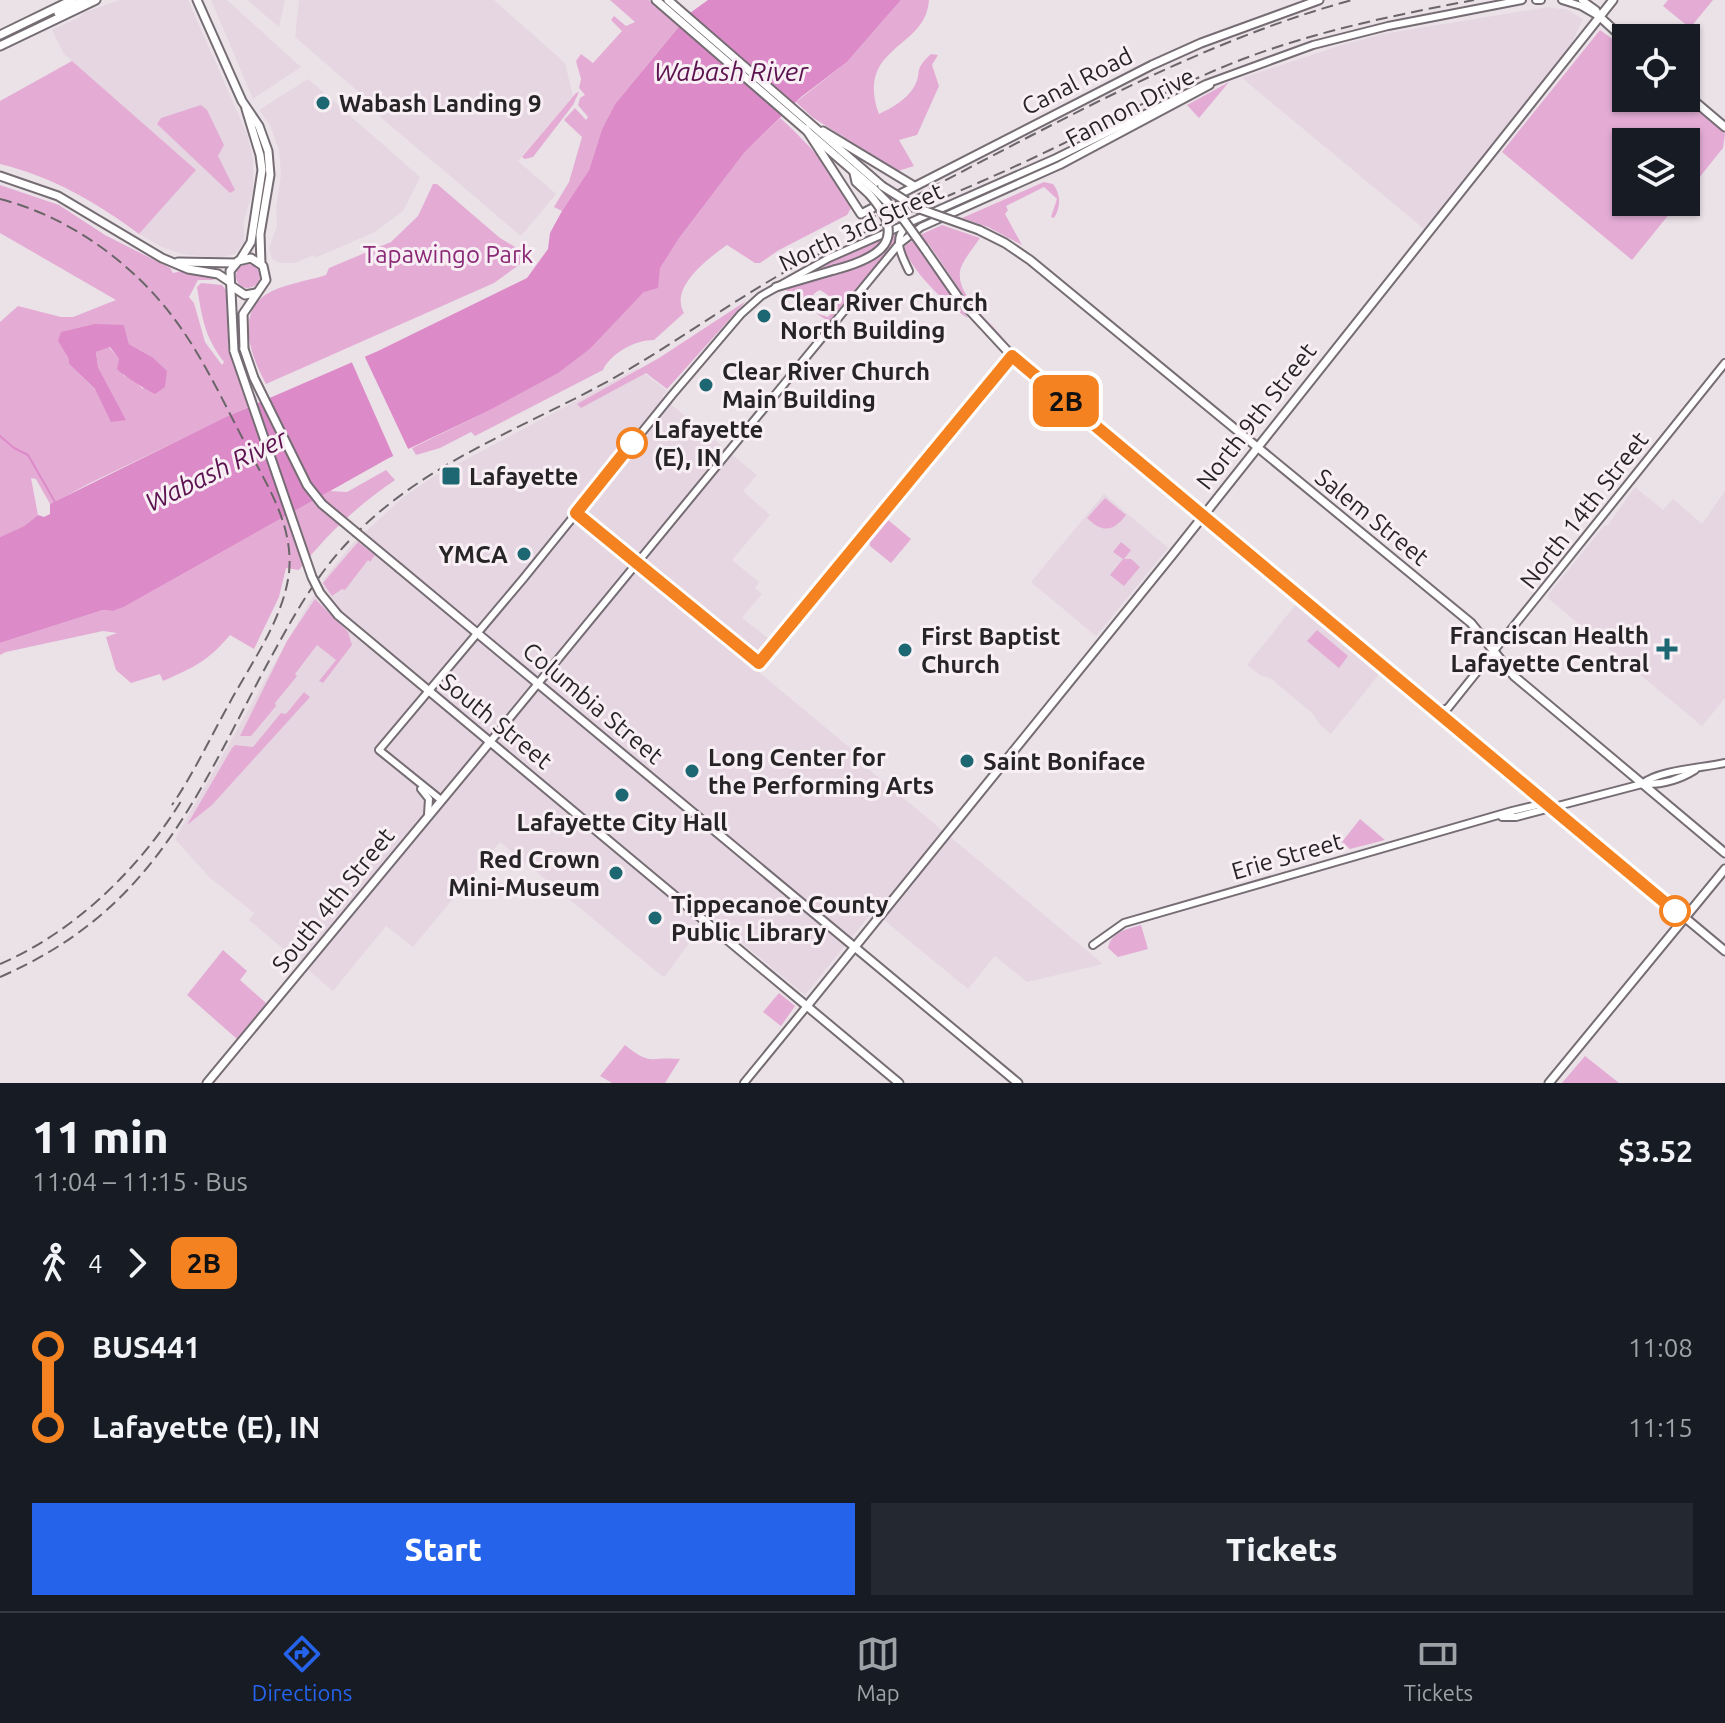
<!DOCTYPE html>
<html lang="en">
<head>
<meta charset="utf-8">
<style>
  body { margin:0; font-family:Ubuntu,sans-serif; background:#242831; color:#f1f3f6; height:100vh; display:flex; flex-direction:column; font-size:30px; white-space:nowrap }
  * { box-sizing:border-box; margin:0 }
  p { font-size:26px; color:#9ea1a6 }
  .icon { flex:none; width:44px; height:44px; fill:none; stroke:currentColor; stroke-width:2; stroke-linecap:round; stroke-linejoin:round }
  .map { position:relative; height:1083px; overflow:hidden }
  .details { display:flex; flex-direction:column; background:#171b24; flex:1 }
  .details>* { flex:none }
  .badge { padding:0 16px; border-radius:12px; font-size:28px; line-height:52px }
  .tools { position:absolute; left:1612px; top:24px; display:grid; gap:16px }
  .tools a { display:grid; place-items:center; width:88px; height:88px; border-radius:0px; background:#171b24; box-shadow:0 2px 6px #0004; font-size:40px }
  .map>.badge { position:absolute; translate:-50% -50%; box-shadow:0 0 0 4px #fff }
  .legs { display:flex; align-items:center; gap:12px; height:88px; padding:0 32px; font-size:26px }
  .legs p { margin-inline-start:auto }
  .overview { display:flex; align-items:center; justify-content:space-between; height:136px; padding:0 32px }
  h1 { font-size:44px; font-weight:800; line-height:60px }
  .button { display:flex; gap:16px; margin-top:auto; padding:16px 32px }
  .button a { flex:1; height:92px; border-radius:0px; background:#2563eb; color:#fff; font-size:32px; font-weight:800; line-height:92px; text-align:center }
  .button a+a { background:#242831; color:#f1f3f6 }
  ul { padding:0 32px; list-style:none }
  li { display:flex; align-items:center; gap:28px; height:80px; font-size:30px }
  li i { display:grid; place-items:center; width:12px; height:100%; margin:0 10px; background:currentColor }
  li i::after { content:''; width:20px; height:20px; margin:-10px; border:6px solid; border-radius:50%; background:#171b24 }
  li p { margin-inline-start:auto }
  li:first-child i { background:linear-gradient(#0000 50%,currentColor 0) }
  li:last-child i { background:linear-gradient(currentColor 50%,#0000 0) }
  .menu { display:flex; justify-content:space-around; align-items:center; height:112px; border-top:2px solid #363941; background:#171b24; font-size:22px; color:#9ea1a6 }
  .menu a { display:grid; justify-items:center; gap:4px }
  .menu .selected { color:#2563eb }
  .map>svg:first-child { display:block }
</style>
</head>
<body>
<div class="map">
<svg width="1725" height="1083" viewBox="0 0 1725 1083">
  <rect width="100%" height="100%" fill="#ebe2e8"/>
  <g fill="#e6d6e1">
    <path d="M119,0H188L247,134L253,159V191L244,220V242L235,254L218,258L183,254L162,247L139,234L196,170L64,54L52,30L80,17L83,13Z"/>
    <path d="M211,0H227L301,67L253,99Z"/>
    <path d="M247,0H285L279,27Z"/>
    <path d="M299,0H494L565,63L573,96L518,161L556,194L521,236L364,103L361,94L295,37Z"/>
    <path d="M1548,7L1568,10L1583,19L1569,49L1424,229L1242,78L1342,45L1383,34Z"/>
    <path d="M308,79L420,177L403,211L375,232L315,258L314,255L295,263H280L272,259L269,248L277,226L276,209L281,174L279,150L270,125L259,110Z"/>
    <path d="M638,368L667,391L662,397L757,475L743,491L770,515L732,560L759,582L755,588L762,594L742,618L769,639L749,664L868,763L866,767L1103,964L1027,982L995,956L968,989L873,911L805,995L709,916L665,976H662L500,842L413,947L386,926L333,991L249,920L254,913L209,877L175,839L305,610L327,575L352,544L402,498L433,477Z"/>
    <path d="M1635,487L1663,510L1673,499L1702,524L1725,491V698L1702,726L1549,599L1548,595L1604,526L1608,525Z"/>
    <path d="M1104,494L1168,548L1096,636L1031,582Z"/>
    <path d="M1297,603L1380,673L1331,734L1320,725L1313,714L1270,678L1260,675L1247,665Z"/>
  </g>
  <g fill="#e4acd5" fill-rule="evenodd">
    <path d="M610,0H649L679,26L615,104L602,129L589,170L562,211L554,207L569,182L582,137L564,120L575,108L586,120L588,117L578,105L580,98L585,95L579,88L581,79L576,61L581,54L593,63L622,31L611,20L614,16L626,26L635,22Z"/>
    <path d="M901,0H929C926,50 855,45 879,114C892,108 907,99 914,87C923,72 912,71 931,54L938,55L932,65L939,86L917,135L899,140L914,166L898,171L812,117L796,102L847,62Z"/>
    <path d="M1668,0H1713L1690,28L1663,6Z"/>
    <path d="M1600,30L1626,49V98H1685L1720,127L1725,134L1723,148L1686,194V142H1626V202H1679L1632,260L1502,152Z"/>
    <path d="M72,61L196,170L139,234C96,202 53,177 0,164V101Z"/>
    <path d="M1229,82L1199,118L1187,105Z"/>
    <path d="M579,92L573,105L533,157L525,159L522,157L576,93Z"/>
    <path d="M201,105L207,110L224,145L218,156L235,190L230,193L157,124L161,118Z"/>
    <path d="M780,118C807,142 837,174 851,208L847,215L779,250L760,263H755L727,245C709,258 669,287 684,313L654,340C635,340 611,353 603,370L475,436L471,432L440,448L416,455L412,448L486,412L591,348L644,292L680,237L744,153Z"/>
    <path d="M1044,182L1053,184C1061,194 1061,207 1054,218L1051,217L1057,199L1044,187L1006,206L1008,210L1005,214L1022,245L988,227L962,218Z"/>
    <path d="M433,184H437L500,238L527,254L523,262L494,283L266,384C252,358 235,317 265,295C282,284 308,281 326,275L329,268L391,242L418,216Z"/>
    <path d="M0,185L59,205L105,235L170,268L173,273L182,271L215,277L213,280H198L189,297L194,303L205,342L222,365L224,362C204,336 202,317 197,287L201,283L222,285L228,293V345L248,407L88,484L55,502L50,504L36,479L31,478L38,515L24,526L0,537V322L18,306L61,317H73L116,300L0,233ZM124,325L129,344L152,357L143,389L132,378L124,376L119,359L109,347L96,352L98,367L125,419L69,364L68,357Z"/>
    <path d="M942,225L980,238C974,247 967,255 962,265C949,293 996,324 1007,344L976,314L928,243L919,249L968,318C947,306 913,272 904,249L905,246L922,234Z"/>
    <path d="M896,234L895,243L830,320H826L816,313L828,317L837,306V301L820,290C812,293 811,299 807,306L786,290V287L846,271L843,263L811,270Z"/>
    <circle cx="248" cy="276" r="12"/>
    <path d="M746,301L667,389L646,373L581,408L577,404L659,358Z"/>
    <path d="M386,470L395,480C357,506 327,534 299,570L286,568L279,597L254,649L230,635C208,661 195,667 163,681L160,674L131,683L116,670L106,637L117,633L103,631L6,652L0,655V643L103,610L113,611L124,607L330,491L347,492Z"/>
    <path d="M1105,498L1126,515C1113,532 1102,533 1087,518Z"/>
    <path d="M887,519L911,539L891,563L870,546L869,540Z"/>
    <path d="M358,542L375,555L370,562L368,560L345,590L342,589L332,596L323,583Z"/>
    <path d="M1121,542L1131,550L1124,559H1131L1140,567L1124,586L1110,575L1123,559L1113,552Z"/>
    <path d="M315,599L348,632L352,645L323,683L319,681L336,660L317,645L295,674L297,676L275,703L276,706L251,736H240L287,641Z"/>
    <path d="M1317,630L1348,656L1339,668L1307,641Z"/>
    <path d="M304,692L310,697L212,805L187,825L232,748L235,745L253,747L281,713L286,714Z"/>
    <path d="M1360,819L1385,840L1350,849L1342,842Z"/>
    <path d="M1141,925L1148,949L1118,957L1108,948C1111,932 1127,929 1141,925Z"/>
    <path d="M223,950L247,971L240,980L266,1003L237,1039L187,995Z"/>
    <path d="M779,993L795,1006L781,1026L763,1012Z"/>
    <path d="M625,1045C652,1067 650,1056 680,1059L665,1083H612L600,1076Z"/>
    <path d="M1585,1056L1619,1083H1562Z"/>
  </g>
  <g fill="#dd8ac8">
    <path d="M708,0H901L847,62L801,97L744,153L680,237L660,268L658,288L644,292L591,348L558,373L486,412L387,459L124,607L113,611L103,610L0,643V537L24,526L38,515L44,517L50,514V504L226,417L378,351L527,278L548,249L550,233L562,211L589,170L602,129L615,104L690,13Z"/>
    <path d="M95,324L124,325L129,344L152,357L167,371L165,387L155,394C145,389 124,376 117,369L119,359L110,347L96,352L98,367L126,420L111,422L95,389L69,364L68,357L58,341L61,332Z"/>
  </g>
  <path fill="#ebe2e8" d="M363,353L410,453L395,460L350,358Z"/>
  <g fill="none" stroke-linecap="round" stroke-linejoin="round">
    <path stroke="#dd8ac8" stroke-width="2" d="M0,436L14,448L28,455L55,502"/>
    <g stroke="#756d73" stroke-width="10">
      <g id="minor">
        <path d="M1536,0H1541"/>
        <path d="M1562,0L1581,6L1600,17"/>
        <path d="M1582,0L1596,10L1600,17"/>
        <path d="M906,227C892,240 902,256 909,271"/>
        <path d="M1438,712L1448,708L1725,363"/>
        <path d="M490,742L899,244L921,227L1060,165L1210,85"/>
        <path d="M1642,784C1658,770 1703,768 1725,763"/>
        <path d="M421,789L429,799L428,814"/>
        <path d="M441,800L379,750L523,579L672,395L741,314L761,296L829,258L1056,158L1206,84L1313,45L1388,26L1522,0"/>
        <path d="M1502,817H1516L1642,784C1661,785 1679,780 1695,770"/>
        <path d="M1093,945L1124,923L1512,811L1537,805L1553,807"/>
        <path d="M744,1083L807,1006"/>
      </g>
    </g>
    <g stroke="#756d73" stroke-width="11">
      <g id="major">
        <path d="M197,0L242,101L259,126L268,151L270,175L260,234L261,264"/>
        <path d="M656,0L874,189"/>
        <path d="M668,0L882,186"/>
        <path d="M58,13L84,0"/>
        <path d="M1600,17L1626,41"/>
        <path d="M0,35L72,0"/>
        <path d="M0,46L96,0"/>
        <path d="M1686,94L1725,127"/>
        <path d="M806,129L861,214L1152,65L1201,43L1319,0"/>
        <path d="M823,131L914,186"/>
        <path d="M854,173L856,182L869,194"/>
        <path d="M0,176L58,196L162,258L188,269L218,274L230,282"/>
        <path d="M979,230L1005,243L1030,260L1471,623L1514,676L1725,853"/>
        <path d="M924,248L960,300L1012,356L1725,951"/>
        <path d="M240,260L251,242L262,170L260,155L246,109"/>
        <path d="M178,262L236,263"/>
        <path d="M233,287L245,295L256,293"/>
        <path d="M776,287L834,270"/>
        <path d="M234,351L230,271L238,261L251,258L263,266L266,280L243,314L244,349"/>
        <path d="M399,568L1018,1083"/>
        <path d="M338,615L899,1083"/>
        <path d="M807,1006L1173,554L1613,0"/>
        <path d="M207,1083L490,742"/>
        <path d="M1549,1083L1725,869"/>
      </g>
    </g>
    <use href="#minor" stroke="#fff" stroke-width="6"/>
    <use href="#major" stroke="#fff" stroke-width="7"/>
    <g stroke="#6a6568" stroke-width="2" stroke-dasharray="12 6" stroke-linecap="butt">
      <path d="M0,199C74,218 141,269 183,331C207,366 225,405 245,443C266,484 294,524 289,573C283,620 251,663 229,704C210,738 194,773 172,805"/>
      <path d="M865,221C1024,143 1180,47 1352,0"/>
      <path d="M0,964C75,932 141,867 183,798"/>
      <path d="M0,977C149,912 192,806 263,672C288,626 312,580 348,542C420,464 522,429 612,379C669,347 721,309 776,277C853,233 938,202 1018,165C1093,131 1165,89 1243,59C1317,31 1395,15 1474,0"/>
    </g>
    <g stroke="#756d73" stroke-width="11" stroke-linecap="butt">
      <g id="major-bridge">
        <path d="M882,186L917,208L979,230"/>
        <path d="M874,189L901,216L924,248"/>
        <path d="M834,270C880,258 910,240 869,194"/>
        <path d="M244,349L254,378L307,485L322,504L399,568"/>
        <path d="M234,351L312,577L320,593L338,615"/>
      </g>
    </g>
    <use href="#major-bridge" stroke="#fff" stroke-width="7"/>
  </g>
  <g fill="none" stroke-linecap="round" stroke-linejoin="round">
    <g stroke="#fff" stroke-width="18">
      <path id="line-1" d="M632,443L576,513L759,663L1012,356L1675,911"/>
    </g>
    <use href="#line-1" stroke="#f58220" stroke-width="12"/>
  </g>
  <g fill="#1d6772" stroke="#f8eff5" stroke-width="3">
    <circle cx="323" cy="103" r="8"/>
    <circle cx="764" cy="316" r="8"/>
    <circle cx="706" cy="385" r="8"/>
    <rect x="441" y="466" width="20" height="20" rx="4"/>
    <circle cx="524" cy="554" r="8"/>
    <path d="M1663 637h8v8h8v8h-8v8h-8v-8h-8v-8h8z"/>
    <circle cx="905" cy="650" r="8"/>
    <circle cx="967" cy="761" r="8"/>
    <circle cx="692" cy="771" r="8"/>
    <circle cx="622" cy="795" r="8"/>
    <circle cx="616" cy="873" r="8"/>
    <circle cx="655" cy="918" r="8"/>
  </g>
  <g fill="#fff" stroke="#f58220" stroke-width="4">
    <circle cx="632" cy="443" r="14"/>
    <circle cx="1675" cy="911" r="14"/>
  </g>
  <g text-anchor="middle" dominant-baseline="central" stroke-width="6" stroke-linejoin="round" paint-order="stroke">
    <g font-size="24" fill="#272426" stroke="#f8eff5">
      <text transform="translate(1077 81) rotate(-27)">Canal Road</text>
      <text transform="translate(1130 107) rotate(-28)">Fannon Drive</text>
      <text transform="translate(861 227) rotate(-25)">North 3rd Street</text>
      <text transform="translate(1256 416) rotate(-52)">North 9th Street</text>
      <text transform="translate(1584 510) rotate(-52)">North 14th Street</text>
      <text transform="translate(1372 517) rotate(39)">Salem Street</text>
      <text transform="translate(593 703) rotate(40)">Columbia Street</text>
      <text transform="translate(496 721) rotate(39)">South Street</text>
      <text transform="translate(1287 856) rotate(-16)">Erie Street</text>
      <text transform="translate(333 900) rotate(-51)">South 4th Street</text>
    </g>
    <g font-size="24" font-weight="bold" fill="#272426" stroke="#f8eff5" text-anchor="start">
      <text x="339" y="103">Wabash Landing 9</text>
      <text x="780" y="302">Clear River Church<tspan x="780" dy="28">North Building</tspan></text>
      <text x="722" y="371">Clear River Church<tspan x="722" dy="28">Main Building</tspan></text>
      <text x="469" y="476">Lafayette</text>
      <text x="508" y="554" text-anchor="end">YMCA</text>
      <text x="1649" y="635" text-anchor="end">Franciscan Health<tspan x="1649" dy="28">Lafayette Central</tspan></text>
      <text x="921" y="636">First Baptist<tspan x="921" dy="28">Church</tspan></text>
      <text x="708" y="757">Long Center for<tspan x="708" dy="28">the Performing Arts</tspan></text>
      <text x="983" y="761">Saint Boniface</text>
      <text x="622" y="822" text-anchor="middle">Lafayette City Hall</text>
      <text x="600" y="859" text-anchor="end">Red Crown<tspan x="600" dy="28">Mini-Museum</tspan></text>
      <text x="671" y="904">Tippecanoe County<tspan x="671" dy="28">Public Library</tspan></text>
    </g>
    <g font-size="24" fill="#8a2a77" stroke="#f8eff5">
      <text x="448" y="254">Tapawingo Park</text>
    </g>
    <g font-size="24" font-weight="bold" fill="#272426" stroke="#f8eff5" text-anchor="start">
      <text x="654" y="429">Lafayette<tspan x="654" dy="28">(E), IN</tspan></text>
    </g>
    <g font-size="26" font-style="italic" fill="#5b124e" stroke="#f8eff5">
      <text x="731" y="71">Wabash River</text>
      <text transform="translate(216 470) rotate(-26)">Wabash River</text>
    </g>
  </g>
</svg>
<div class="tools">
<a><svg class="icon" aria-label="locate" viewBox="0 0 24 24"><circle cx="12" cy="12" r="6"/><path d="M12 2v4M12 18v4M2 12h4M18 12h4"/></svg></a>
<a><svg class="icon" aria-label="layers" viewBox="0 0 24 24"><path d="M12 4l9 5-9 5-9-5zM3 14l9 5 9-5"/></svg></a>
</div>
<b class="badge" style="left:1066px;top:401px;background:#f58220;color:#111">2B</b>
</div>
<section class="details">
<div class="overview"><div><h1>11 min</h1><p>11:04 – 11:15 · Bus</p></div><b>$3.52</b></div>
<div class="legs"><svg class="icon" aria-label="walk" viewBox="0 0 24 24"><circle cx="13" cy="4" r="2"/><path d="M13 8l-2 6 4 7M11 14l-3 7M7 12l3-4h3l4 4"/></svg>4<svg class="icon" aria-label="forward" viewBox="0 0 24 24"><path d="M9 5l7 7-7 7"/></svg><b class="badge" style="background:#f58220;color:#111">2B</b></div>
<ul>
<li><i style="color:#f58220"></i><b>BUS441</b><p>11:08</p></li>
<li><i style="color:#f58220"></i><b>Lafayette (E), IN</b><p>11:15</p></li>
</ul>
<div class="button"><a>Start</a><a>Tickets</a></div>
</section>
<nav class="menu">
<a class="selected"><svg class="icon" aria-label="directions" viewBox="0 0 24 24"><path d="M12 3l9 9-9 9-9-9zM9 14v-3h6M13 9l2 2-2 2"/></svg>Directions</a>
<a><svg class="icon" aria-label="map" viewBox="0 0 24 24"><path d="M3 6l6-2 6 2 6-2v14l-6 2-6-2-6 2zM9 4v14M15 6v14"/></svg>Map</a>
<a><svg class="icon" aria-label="tickets" viewBox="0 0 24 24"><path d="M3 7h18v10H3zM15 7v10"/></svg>Tickets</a>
</nav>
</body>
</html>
